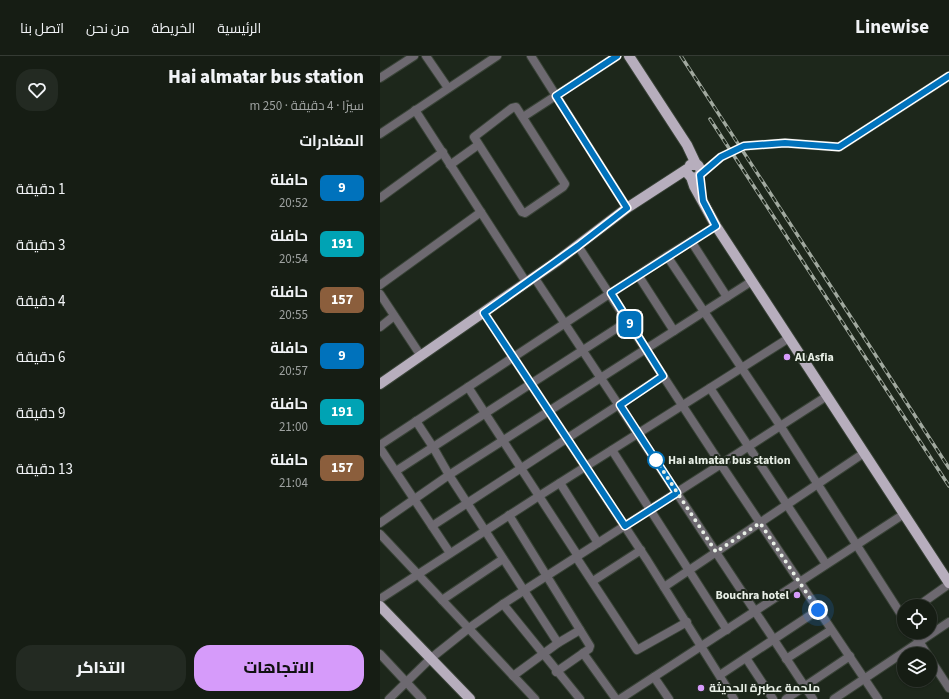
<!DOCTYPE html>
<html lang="ar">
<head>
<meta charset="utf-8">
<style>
  body { margin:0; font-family:"Source Sans 3",Cairo,sans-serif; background:#232a22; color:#f1f3f6; direction:rtl; height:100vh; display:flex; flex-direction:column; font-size:15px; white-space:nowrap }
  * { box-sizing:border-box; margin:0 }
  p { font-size:13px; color:#9ea2a0 }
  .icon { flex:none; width:22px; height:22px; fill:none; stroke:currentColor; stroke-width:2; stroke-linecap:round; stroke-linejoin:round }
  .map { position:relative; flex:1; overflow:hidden; direction:ltr }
  .side { display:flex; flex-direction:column; background:#161d14; width:380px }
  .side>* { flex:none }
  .badge { padding:0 8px; border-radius:6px; font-size:14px; line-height:26px }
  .fabs { position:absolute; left:517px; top:543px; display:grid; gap:8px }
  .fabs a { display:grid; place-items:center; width:40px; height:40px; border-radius:50%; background:#161d14; box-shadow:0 1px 3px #0004,0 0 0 1px #353b34; font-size:20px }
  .you { position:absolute; width:20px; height:20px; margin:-10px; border:3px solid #fff; border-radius:50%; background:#1a73e8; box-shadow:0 0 0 6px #1a73e833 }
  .map>.badge { position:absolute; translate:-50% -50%; box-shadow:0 0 0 2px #fff }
  h2 { padding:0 16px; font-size:15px; line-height:36px }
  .round { display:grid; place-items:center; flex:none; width:42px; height:42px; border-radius:16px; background:#232a22 }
  .summary { display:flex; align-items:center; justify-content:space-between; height:68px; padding:0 16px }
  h1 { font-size:19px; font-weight:800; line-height:30px }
  .cta { display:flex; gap:8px; margin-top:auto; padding:8px 16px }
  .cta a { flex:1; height:46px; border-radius:16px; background:#d69bfa; color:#111; font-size:16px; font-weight:800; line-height:46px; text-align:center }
  .cta a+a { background:#232a22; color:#f1f3f6 }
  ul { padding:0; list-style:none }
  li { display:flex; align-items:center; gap:12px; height:56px; padding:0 16px }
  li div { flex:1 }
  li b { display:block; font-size:15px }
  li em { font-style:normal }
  li .badge { min-width:44px; font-weight:700; text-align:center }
  header { display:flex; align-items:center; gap:24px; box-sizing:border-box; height:56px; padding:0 20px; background:#161d14; border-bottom:1px solid #353b34 }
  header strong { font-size:19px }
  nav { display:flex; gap:22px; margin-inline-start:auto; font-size:14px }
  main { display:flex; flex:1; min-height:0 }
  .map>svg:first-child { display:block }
</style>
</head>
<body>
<header>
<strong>Linewise</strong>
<nav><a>الرئيسية</a><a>الخريطة</a><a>من نحن</a><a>اتصل بنا</a></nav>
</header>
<main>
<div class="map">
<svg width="569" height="643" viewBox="0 0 569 643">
  <rect width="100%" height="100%" fill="#1d271b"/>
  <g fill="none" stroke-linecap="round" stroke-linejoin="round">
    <g stroke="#394337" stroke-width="10">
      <g id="minor">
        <path d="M46,0L68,32"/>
        <path d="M151,0L247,152"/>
        <path d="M0,22L34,0"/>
        <path d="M136,51L185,128L183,131L145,157L142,156L94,81L132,52Z"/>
        <path d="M35,54L146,226"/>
        <path d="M143,61L237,0"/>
        <path d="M0,78L117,0"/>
        <path d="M70,109L98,89"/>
        <path d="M321,118L341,101L364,90L405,87L459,91L569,20"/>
        <path d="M0,142L63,96"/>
        <path d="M311,185L347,241"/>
        <path d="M198,190L340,407L498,643"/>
        <path d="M287,200L401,371L524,563"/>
        <path d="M258,219L294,275"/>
        <path d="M154,221L433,643"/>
        <path d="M0,229L101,156"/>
        <path d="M0,238L41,300"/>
        <path d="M104,257L267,504L354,643"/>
        <path d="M0,271L14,260"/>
        <path d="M88,331L198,500"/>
        <path d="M330,332L446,508"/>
        <path d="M36,365L53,391L69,419L178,587"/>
        <path d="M0,389L287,200L336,170"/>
        <path d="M0,392L70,497"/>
        <path d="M232,394L347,574"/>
        <path d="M16,415L248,265"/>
        <path d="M180,427L218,487"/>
        <path d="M129,459L210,590L209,593L176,616"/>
        <path d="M0,467L69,419L372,225"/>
        <path d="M52,470L283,320"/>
        <path d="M0,478L155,643"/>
        <path d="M196,501L257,594L307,566"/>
        <path d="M213,525L261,494"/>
        <path d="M284,531L484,397"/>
        <path d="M0,543L159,440L409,282"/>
        <path d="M62,544L123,503"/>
        <path d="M123,548L200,643"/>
        <path d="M538,550L569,528"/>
        <path d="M533,576L547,598"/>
        <path d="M203,597L236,643"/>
        <path d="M0,598L42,643"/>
        <path d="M366,602L393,643"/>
        <path d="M406,603L451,574"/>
        <path d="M550,603L569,632"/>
        <path d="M340,619L438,554"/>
        <path d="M133,620L178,587L200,574"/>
        <path d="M274,621L289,643"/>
        <path d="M9,643L50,603L89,572L123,548L447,340"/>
        <path d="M240,643L524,458"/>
        <path d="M406,643L470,600"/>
        <path d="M454,643L569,566"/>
      </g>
    </g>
    <g stroke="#394337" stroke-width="12">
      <g id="major">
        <path d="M249,0L307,89L316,108"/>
        <path d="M308,118L311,121L316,122L322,116L318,109H310"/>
        <path d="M311,121L314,130L336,170L569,527"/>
        <path d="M0,328L176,206L247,152L307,113"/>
        <path d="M0,550L90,643"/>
      </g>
    </g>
    <use href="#minor" stroke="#6d6970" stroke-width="8"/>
    <use href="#major" stroke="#b7aebd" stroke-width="10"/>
    <g stroke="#a1a99f" stroke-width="3.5">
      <g id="rail">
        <path d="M301,0L569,412"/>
        <path d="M330,63L569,430"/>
      </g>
    </g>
    <use href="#rail" stroke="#1d271b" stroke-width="2" stroke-dasharray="6" stroke-linecap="butt"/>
  </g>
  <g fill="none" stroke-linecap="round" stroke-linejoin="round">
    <g stroke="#fff" stroke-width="9">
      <path id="line" d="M237,0L176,40L247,152L198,190L104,257L245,470L297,437L240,349L283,320L231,237L336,170L323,145L320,119L341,101L364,90L405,87L459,91L569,20"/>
    </g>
    <use href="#line" stroke="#0072bc" stroke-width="6"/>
    <path stroke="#e8efe6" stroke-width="4" stroke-dasharray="0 7.2" d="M276,404L336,496L380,467L438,554"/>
  </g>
  <g fill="#d69bfa" stroke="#1d271b" stroke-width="1.5">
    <circle cx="407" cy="301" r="4"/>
    <circle cx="417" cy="539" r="4"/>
    <circle cx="321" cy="632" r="4"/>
  </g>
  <circle fill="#fff" stroke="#0072bc" stroke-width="2" cx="276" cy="404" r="8"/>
  <g text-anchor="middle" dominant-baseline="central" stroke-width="4" stroke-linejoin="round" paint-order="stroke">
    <g font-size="12" font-weight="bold" fill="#e8efe6" stroke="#1d271b" text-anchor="start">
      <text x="415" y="301">Al Asfia</text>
      <text x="409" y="539" text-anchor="end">Bouchra hotel</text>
      <text x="329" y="632">ملحمة عطبرة الحديثة</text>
    </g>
    <g font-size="12" font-weight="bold" fill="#e8efe6" stroke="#1d271b" text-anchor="start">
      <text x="288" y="404">Hai almatar bus station</text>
    </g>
  </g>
</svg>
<div class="fabs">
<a><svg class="icon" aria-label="locate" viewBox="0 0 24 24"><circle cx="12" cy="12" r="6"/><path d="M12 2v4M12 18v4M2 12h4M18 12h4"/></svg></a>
<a><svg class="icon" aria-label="layers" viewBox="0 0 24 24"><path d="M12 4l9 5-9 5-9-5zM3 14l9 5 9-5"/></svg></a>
</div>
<div class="you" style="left:438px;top:554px"></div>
<b class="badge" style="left:250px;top:268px;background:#0072bc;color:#fff">9</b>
</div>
<section class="side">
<div class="summary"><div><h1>Hai almatar bus station</h1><p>سيرًا · 4 دقيقة · 250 m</p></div><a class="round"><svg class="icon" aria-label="heart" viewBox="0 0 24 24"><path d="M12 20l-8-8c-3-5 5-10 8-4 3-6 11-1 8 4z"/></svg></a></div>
<h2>المغادرات</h2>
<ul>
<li><span class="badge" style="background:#0072bc;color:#fff">9</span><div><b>حافلة</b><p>20:52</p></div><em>1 دقيقة</em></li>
<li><span class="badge" style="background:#00a3b4;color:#fff">191</span><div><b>حافلة</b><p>20:54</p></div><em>3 دقيقة</em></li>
<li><span class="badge" style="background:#8b5e3c;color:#fff">157</span><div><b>حافلة</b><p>20:55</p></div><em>4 دقيقة</em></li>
<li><span class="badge" style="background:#0072bc;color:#fff">9</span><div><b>حافلة</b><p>20:57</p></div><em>6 دقيقة</em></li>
<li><span class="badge" style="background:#00a3b4;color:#fff">191</span><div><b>حافلة</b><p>21:00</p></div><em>9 دقيقة</em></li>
<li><span class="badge" style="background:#8b5e3c;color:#fff">157</span><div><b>حافلة</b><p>21:04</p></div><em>13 دقيقة</em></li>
</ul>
<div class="cta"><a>الاتجاهات</a><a>التذاكر</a></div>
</section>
</main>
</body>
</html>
